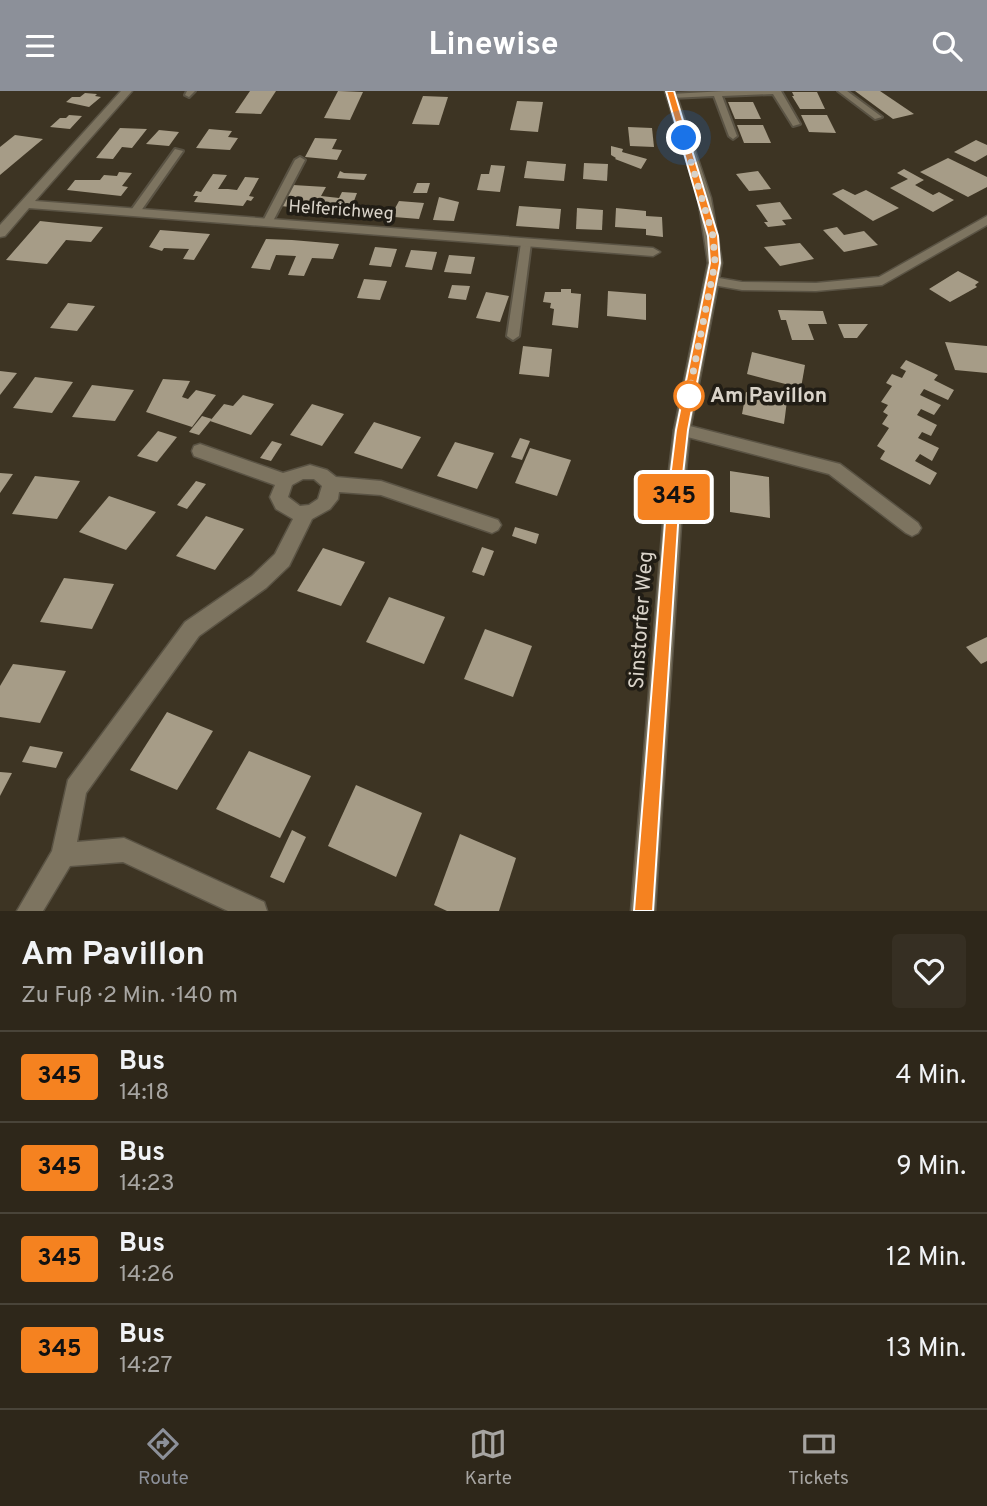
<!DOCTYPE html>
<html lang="de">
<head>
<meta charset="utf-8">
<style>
  body { margin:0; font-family:Overpass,sans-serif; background:#362f23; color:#f1f3f6; height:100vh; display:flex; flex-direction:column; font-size:26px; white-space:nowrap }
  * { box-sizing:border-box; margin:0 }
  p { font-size:23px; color:#a7a5a2 }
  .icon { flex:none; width:38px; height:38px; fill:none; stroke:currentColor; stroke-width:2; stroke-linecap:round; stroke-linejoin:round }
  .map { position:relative; height:820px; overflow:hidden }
  .details { display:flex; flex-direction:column; background:#2e271a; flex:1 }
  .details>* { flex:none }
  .badge { padding:0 14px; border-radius:5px; font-size:24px; line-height:46px }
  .you { position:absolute; width:35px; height:35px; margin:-18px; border:5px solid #fff; border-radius:50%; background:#1a73e8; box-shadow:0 0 0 10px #1a73e833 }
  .map>.badge { position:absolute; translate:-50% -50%; box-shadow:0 0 0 4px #fff }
  .round { display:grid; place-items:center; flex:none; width:74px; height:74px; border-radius:7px; background:#362f23 }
  .head { display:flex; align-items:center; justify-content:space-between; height:119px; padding:0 21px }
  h1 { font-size:33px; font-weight:700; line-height:52px }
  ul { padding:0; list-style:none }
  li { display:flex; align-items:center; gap:21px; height:91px; padding:0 21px; border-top:2px solid #494439 }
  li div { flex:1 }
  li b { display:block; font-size:26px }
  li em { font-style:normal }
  li .badge { min-width:77px; font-weight:700; text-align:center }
  header { display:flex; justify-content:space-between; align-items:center; height:91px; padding:0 21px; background:#8c9099; color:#fff; font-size:32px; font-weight:700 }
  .tab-bar { display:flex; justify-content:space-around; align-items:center; height:98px; border-top:2px solid #494439; background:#2e271a; font-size:19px; color:#a7a5a2 }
  .tab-bar a { display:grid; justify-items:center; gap:4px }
  .tab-bar .current { color:#8c9099 }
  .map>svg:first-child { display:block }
</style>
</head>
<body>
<header><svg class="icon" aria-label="menu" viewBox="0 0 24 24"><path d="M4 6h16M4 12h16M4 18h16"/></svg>Linewise<svg class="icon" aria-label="search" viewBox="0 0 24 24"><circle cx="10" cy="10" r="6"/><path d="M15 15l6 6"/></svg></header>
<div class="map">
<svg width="987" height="820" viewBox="0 0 987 820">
  <rect width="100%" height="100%" fill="#3d3423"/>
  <g fill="#a69c87">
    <path d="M250,0H276L261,23L235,22Z"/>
    <path d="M338,0L363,1L350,29L324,27Z"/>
    <path d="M855,0H880L914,23L893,28Z"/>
    <path d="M792,1H817L825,18H800L792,5H794Z"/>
    <path d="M85,2L97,3L95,5L101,6L89,16L66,11L72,6H80Z"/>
    <path d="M423,5L448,6L439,34L412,33Z"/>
    <path d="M517,10L543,11L538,41L510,39Z"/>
    <path d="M728,11H753L761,28H735Z"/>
    <path d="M69,24L82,25L70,38L50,36L60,27H66Z"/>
    <path d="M801,24H827L836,42L809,41Z"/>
    <path d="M737,34H763L771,52H744Z"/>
    <path d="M628,36L652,37L654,56L630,55Z"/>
    <path d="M120,37L147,38L132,57L122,56L113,68L96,67Z"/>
    <path d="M209,38L232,40L228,46L238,47L230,59L196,57Z"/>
    <path d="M159,39L179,41L169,55L146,53Z"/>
    <path d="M15,44L43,48L0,84V56Z"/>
    <path d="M315,47L337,48L332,58L342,59L337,69L305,66Z"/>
    <path d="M976,49L987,54V64L975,71L954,61Z"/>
    <path d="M611,55L623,58L622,61L647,68L641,78L615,68L616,67L611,64Z"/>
    <path d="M948,67L987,86V96L968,106L920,81Z"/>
    <path d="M527,70L566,73L564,90L524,87Z"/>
    <path d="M584,72L608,73L607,90L583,88Z"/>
    <path d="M491,74L505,75L500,101L477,99L481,83H489Z"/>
    <path d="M904,78L924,89L915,94L933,104L939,101L954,109L933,121L890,97L908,88L897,82Z"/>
    <path d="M340,80L344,82L367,83L364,89L337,87Z"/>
    <path d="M758,80L771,98L749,100L736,83Z"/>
    <path d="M119,81L132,82L122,95L128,96L121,105L67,99L75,89H100L104,84L117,85Z"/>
    <path d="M213,83L227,84L218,98H228L237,99L245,86L259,87L249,105L254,106L251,110L247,109L243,115L194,111L198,105H193L196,100L201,101Z"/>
    <path d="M417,92H430L427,102H413Z"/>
    <path d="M293,94L326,96L321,105L339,107L342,101L357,102L349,123L281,115Z"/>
    <path d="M843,98L855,104L866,99L899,117L873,130L832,103Z"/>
    <path d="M439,106L459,111L454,130L433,129Z"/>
    <path d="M399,110L424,112L419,128L394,126L396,121H393Z"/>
    <path d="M780,111L792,128L782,129L786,134L768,136L764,131H768L756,114Z"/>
    <path d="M519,115L561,118L559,138L516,135Z"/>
    <path d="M577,117L603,119L602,139L576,138Z"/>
    <path d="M616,117L646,120V125L662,126L663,146L646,144V138L615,136Z"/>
    <path d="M40,130L58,132L103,136L91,151L66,149L47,173L6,169Z"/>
    <path d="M837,136L844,144L864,140L878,154L844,161L823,139Z"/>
    <path d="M160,139L210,143L194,169L183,168L189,158L164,157L162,160L149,156Z"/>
    <path d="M266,148L292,149L339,153L333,168L312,167L304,185L288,184L296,165L276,164L270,179L251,177Z"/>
    <path d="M800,152L814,168L780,175L764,156Z"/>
    <path d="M375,156L397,158L391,176L369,174Z"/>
    <path d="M411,159L437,161L432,179L405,176Z"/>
    <path d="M449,164L475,166L471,183L444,181Z"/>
    <path d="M958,180L979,191L975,194L977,196L950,211L929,198Z"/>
    <path d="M364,188L387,190L380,209L357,207Z"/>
    <path d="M452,194L470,195L466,209L448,207Z"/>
    <path d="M561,198H571V202L581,203L578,237L552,234L554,218L550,217L551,212L543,211L545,201H561Z"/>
    <path d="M608,200L646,203V229L607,225Z"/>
    <path d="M486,201L509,205L500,231L476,227Z"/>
    <path d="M68,212L95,215L77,240L50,237Z"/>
    <path d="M778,219L823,220L827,233H808L814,249H792L786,229H781Z"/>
    <path d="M838,233H868L857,247H844Z"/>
    <path d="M945,251L987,255V282L955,279Z"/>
    <path d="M523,255L552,258L549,286L519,283Z"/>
    <path d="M752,261L805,274L801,297L747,283Z"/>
    <path d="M906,269L938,284L934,289L954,299L948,309L924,298L920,304L941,314L934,324L921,318L917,324L937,334L931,345L922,341L918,347L939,357L932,370L920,363L915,370L937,382L930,394L880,368L885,360L877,355L889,337L882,333L888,324L883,321L888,314L881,311L892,295L886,292L892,283L902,287L906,280L900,277Z"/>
    <path d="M0,280L17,282L0,304Z"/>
    <path d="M35,286L73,291L52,322L13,317Z"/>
    <path d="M163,288L190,290L182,306L188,308L196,299L216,304L192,336L146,321Z"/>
    <path d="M92,294L134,299L115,330L72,326Z"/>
    <path d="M746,301L787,310L784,333L742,323Z"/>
    <path d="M243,304L274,313L251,344L210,330L224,313L233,315Z"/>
    <path d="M312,313L344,323L322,355L290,344Z"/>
    <path d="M202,325L212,328L199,344L189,341Z"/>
    <path d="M374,331L421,346L402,378L354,362Z"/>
    <path d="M158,340L177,346L157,371L137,365Z"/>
    <path d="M520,347L530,350L522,369L511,366Z"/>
    <path d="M272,350L282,353L271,370L260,367Z"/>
    <path d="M455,351L494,362L477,398L437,385Z"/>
    <path d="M530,357L571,369L557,405L515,392Z"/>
    <path d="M730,380L769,386L770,427L730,421Z"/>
    <path d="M0,382L13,383L0,402Z"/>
    <path d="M35,385L80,390L57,428L12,423Z"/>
    <path d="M196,390L206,393L187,418L177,414Z"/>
    <path d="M109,405L156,421L126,459L79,441Z"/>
    <path d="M206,425L244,438L215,479L176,465Z"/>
    <path d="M515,436L539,443L536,453L512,445Z"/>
    <path d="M482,456L494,460L484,485L472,481Z"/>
    <path d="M323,457L365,471L341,515L297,500Z"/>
    <path d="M64,487L114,493L92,538L40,531Z"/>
    <path d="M389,506L445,526L424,573L366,551Z"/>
    <path d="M485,538L532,555L513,606L464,588Z"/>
    <path d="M987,546V570L981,573L966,556Z"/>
    <path d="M13,573L66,580L40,632L0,626V595Z"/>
    <path d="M167,621L213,640L177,699L130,679Z"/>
    <path d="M30,655L63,661L56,677L22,671Z"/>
    <path d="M249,660L311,685L280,747L216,718Z"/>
    <path d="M0,681L12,682L0,705Z"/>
    <path d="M356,694L422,722L396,786L328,755Z"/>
    <path d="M292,739L306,746L284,792L270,786Z"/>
    <path d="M460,743L516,767L499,820H447L434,814Z"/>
  </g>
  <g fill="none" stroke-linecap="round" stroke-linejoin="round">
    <g stroke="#5a5344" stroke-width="4">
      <g id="lane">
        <path d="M187,0H195L189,6L185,4Z"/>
        <path d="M725,0H781L800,33L793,35L773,3L722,5L737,45L733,48L729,45L714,5L671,7L667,5L671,3Z"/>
        <path d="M838,0H847L882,26L875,28Z"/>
        <path d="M175,58L183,60L138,124H130L129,122Z"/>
        <path d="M300,66L305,69L272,132L263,134L262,132L295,69Z"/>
        <path d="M526,149L531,152L519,245L513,249L507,245L521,152Z"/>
      </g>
    </g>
    <g stroke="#5a5344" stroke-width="3">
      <g id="street">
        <path d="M121,0H132L35,110L653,157L660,161L653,165L29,117L5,145L0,146V134Z"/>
        <path d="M987,125V134L882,194L816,200L742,199L713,194L706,190L713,186L742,191L816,192L879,186Z"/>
        <path d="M682,333L840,373L918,432L921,437L918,442L912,445L906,442L829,383L676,343L674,339L676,335Z"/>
        <path d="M200,353L283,382L310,374L327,379L336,386L381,390L498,429L501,434L498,439L492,442L381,404L339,401L338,408L330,418L312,428L289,475L266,497L199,545L86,702L77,751L124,747L264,811L267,820H228L123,771L70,775L43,820H17L52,760L68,689L185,531L252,485L275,463L293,428L276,418L270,406L275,394L194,365L192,360L194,355ZM303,388H314L322,395L318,408L309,414L300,415L288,406L292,394Z"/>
      </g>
    </g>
    <g stroke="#5a5344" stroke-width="3">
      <path id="secondary" d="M665,0H675L711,107L722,172L690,339L682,419L655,820H631L664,419L674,339L708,172L698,107Z"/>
    </g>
    <use href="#lane" fill="#7d7460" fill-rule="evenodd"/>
    <use href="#street" fill="#7d7460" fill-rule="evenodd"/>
    <use href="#secondary" fill="#7d7460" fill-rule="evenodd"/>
  </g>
  <path fill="#f58220" stroke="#fff" stroke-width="2" d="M666,0H674L718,145L720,172L688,339L679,419L653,820H634L666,419L676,339L710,172L708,145Z"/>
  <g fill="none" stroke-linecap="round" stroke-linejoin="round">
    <path stroke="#d9d3c9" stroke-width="7" stroke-dasharray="0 12.6" d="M684,47L713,145L715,172L688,307L689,305"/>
  </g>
  <circle fill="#fff" stroke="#f58220" stroke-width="3.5" cx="689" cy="305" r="14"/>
  <g text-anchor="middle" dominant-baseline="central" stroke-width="7" stroke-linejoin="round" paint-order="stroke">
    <g font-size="18" fill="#d9d3c9" stroke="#211d15">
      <text transform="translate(341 120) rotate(4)">Helferichweg</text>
    </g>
    <g font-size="21" font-weight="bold" fill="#d9d3c9" stroke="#211d15" text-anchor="start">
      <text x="710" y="305">Am Pavillon</text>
    </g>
    <g font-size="21" fill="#d9d3c9" stroke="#211d15">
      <text transform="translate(642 529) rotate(-86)">Sinstorfer Weg</text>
    </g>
  </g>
</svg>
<div class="you" style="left:684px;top:47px"></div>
<b class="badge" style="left:674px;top:406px;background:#f58220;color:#111">345</b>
</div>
<section class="details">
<div class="head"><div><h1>Am Pavillon</h1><p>Zu Fuß · 2 Min. · 140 m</p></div><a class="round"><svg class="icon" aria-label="heart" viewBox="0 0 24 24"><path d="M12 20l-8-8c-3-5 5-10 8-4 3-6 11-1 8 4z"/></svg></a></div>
<ul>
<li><span class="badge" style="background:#f58220;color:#111">345</span><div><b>Bus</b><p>14:18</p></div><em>4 Min.</em></li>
<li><span class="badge" style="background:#f58220;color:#111">345</span><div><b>Bus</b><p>14:23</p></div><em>9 Min.</em></li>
<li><span class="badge" style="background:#f58220;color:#111">345</span><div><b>Bus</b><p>14:26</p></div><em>12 Min.</em></li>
<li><span class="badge" style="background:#f58220;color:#111">345</span><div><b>Bus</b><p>14:27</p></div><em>13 Min.</em></li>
</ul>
</section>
<nav class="tab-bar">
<a class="current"><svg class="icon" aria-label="directions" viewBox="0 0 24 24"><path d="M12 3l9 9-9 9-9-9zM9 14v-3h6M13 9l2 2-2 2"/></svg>Route</a>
<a><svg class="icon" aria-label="map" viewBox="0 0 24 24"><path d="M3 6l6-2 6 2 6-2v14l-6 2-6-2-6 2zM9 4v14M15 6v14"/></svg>Karte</a>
<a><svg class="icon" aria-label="tickets" viewBox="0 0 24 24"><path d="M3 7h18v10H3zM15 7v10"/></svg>Tickets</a>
</nav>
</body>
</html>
